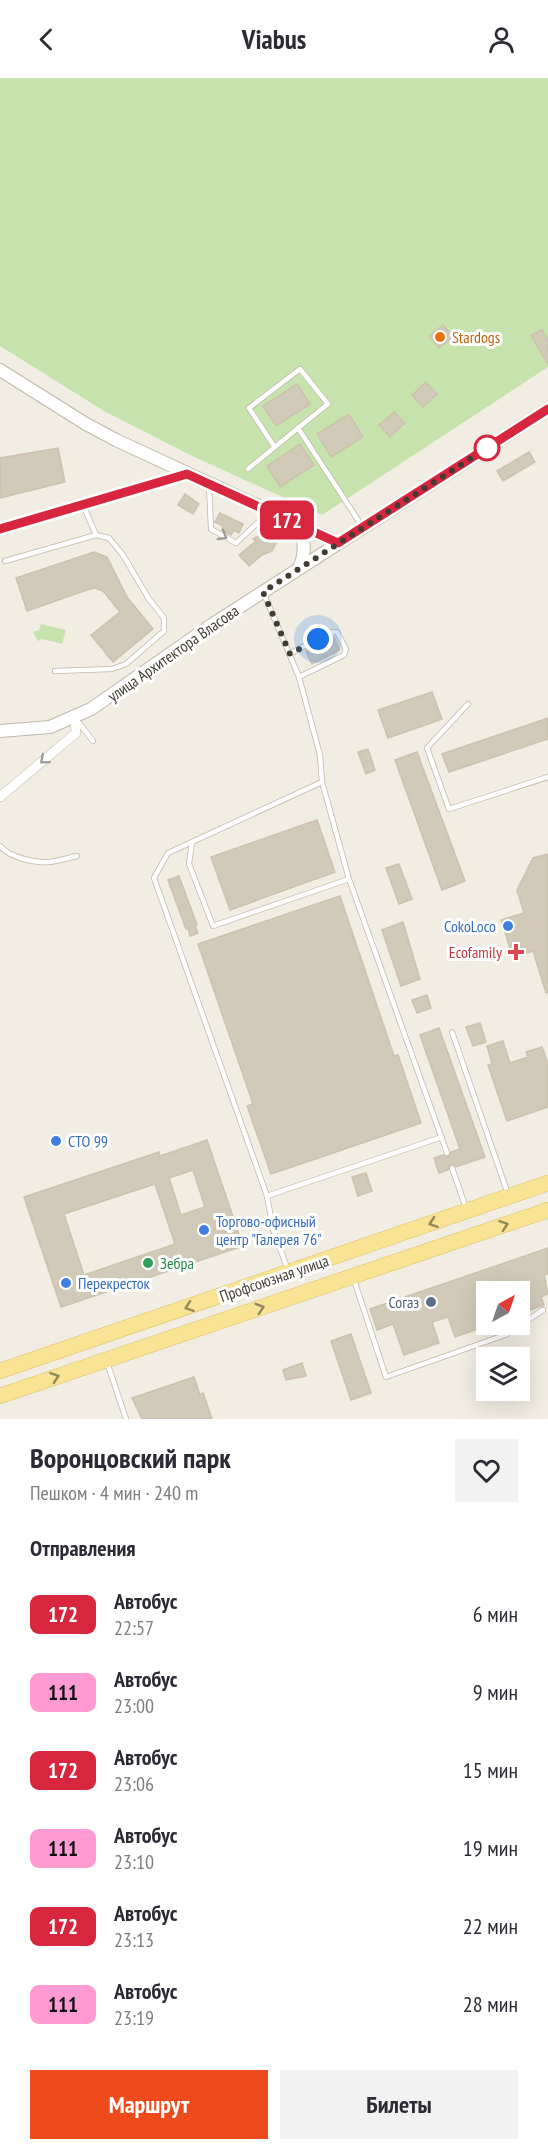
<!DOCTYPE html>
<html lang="ru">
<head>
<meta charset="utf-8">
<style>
  body { margin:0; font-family:"PT Sans Narrow",sans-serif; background:#f2f2f3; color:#2b2b33; height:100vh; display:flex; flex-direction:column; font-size:22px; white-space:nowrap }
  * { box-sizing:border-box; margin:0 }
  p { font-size:20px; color:#7c7c81 }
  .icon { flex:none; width:33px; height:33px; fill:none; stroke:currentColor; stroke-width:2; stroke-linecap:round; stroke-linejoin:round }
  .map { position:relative; height:1341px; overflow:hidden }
  .sheet { display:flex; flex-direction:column; background:#fff; flex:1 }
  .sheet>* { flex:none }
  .badge { padding:0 12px; border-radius:9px; font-size:21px; line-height:39px }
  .needle { width:39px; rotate:40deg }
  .tools { position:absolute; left:476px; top:1203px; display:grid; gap:12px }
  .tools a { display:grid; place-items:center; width:54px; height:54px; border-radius:0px; background:#fff; box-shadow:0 6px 24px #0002; font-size:30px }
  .you { position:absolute; width:30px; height:30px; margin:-15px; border:4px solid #fff; border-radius:50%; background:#1a73e8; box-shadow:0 0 0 9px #1a73e833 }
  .map>.badge { position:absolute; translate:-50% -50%; box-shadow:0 0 0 3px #fff }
  h2 { padding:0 30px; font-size:22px; line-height:54px }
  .round { display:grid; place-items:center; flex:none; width:63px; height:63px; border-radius:0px; background:#f2f2f3 }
  .headline { display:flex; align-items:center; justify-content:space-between; height:102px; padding:0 30px }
  h1 { font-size:28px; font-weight:600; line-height:45px }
  .cta { display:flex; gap:12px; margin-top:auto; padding:12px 30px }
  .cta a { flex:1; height:69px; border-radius:0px; background:#ef4a1c; color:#fff; font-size:24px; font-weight:600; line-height:69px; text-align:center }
  .cta a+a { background:#f2f2f3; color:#2b2b33 }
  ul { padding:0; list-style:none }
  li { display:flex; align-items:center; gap:18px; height:78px; padding:0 30px }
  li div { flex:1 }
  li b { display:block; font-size:22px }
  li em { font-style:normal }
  li .badge { min-width:66px; font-weight:700; text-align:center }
  header { display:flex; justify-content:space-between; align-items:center; height:78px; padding:0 30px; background:#fff; font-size:27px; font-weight:600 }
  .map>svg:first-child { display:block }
</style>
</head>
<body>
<header><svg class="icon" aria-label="back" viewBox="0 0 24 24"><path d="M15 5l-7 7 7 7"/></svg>Viabus<svg class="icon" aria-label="person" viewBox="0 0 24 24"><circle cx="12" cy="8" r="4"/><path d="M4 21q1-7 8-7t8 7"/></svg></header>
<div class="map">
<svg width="548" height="1341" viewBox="0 0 548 1341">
  <rect width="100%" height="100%" fill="#f1ede3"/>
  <g fill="#c7e3ad">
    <path d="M0,0H548V289L322,437L188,376L104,333L0,268Z"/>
    <path d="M41,546L66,552L62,566L42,561L38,563L33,554L39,552Z"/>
  </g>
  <g fill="#d1cab9" stroke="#ccc2ad" stroke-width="1.5" fill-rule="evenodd">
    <path d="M443,247L453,259L439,270L429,258Z"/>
    <path d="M542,252L548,262V287L531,257Z"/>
    <path d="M426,304L437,316L423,329L412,317Z"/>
    <path d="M297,306L310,326L276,348L263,328Z"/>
    <path d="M394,334L405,345L390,359L379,347Z"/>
    <path d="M349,336L363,359L331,379L317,356Z"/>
    <path d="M300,366L314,387L280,409L267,388Z"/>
    <path d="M58,370L65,404L0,420V380Z"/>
    <path d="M529,374L535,384L503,403L497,393Z"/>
    <path d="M185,416L199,426L193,436L178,427Z"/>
    <path d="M220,435L243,446L239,455L234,452L231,457L222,452L223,448L215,444Z"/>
    <path d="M264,455L272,458L276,465L272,473L262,477L249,488L239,477L256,463L253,461Z"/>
    <path d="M94,474L107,479L127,519L153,551L113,584L91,557L120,534L103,513L95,510L87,512L27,533L16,500Z"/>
    <path d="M334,559L340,572L312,586L306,573Z"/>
    <path d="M432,614L442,641L388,660L378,632Z"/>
    <path d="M548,640V661L449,694L442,676Z"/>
    <path d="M368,671L375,692L366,696L358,674Z"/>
    <path d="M417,674L465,803L442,812L395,682Z"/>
    <path d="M317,742L335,794L230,832L211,779Z"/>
    <path d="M548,776V914L546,915L533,873L513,880L501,842L524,835L517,812L533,780Z"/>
    <path d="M399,786L412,821L399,826L386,790Z"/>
    <path d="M179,798L197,847L195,848L198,855L190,858L188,850L186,851L168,802Z"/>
    <path d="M340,818L394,978L398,977L421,1045L271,1096L247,1028L253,1026L198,866Z"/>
    <path d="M403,844L420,901L401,908L382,852Z"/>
    <path d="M427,917L431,930L417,935L412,922Z"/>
    <path d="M480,945L486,964L473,968L466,949Z"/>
    <path d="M439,950L485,1079L456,1089L453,1086H450L448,1092L439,1095L434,1080L443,1077L448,1079L451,1074L460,1071L420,957Z"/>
    <path d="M503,963L510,985L528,979L526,974L542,969L548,986V1029L507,1043L488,987L492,986L487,968Z"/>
    <path d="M207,1062L243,1168L61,1229L24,1119L159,1074L160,1078ZM193,1092L205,1129L181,1137L169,1100ZM155,1106L175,1166L84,1197L64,1136Z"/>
    <path d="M366,1095L372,1113L358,1118L352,1099Z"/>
    <path d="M548,1170V1196L544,1197L548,1216L541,1219L544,1227L519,1236V1214H486V1223H484L486,1230V1248L455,1259L448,1239L432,1244L439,1265L404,1277L393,1246L377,1252L370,1231Z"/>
    <path d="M351,1256L371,1315L351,1322L331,1263Z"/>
    <path d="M302,1285L306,1298L286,1302L283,1292Z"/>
    <path d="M194,1299L200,1317L203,1315L212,1341H142L132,1320Z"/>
  </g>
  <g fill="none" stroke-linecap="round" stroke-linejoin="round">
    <g stroke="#beb8a9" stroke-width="6">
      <g id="service">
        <path d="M274,368L249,330L300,291L328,326L298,350"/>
        <path d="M248,391L298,350L362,448"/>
        <path d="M209,406L211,451L236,465L268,435"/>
        <path d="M5,483L96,457"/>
        <path d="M264,516L299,599L320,677L322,704L349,801L447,1075"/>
        <path d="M289,576L332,554H337L346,571L344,577L299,599"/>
        <path d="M55,593L112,591L126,586L164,553V540L149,521L123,477L109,460L96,457L83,427"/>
        <path d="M468,626L427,670L449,731L548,699"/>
        <path d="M76,641L93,663"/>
        <path d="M192,764L189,786L213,848L349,801"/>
        <path d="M0,768C9,779 34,785 49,784C58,783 68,780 77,778"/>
        <path d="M452,954L508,1116"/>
        <path d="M452,1090L466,1130"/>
        <path d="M267,1118L442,1059"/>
        <path d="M288,1192L273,1151L267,1118L154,800L168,775L322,704"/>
        <path d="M354,1202L386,1299L505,1257L543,1232"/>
        <path d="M107,1284L126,1341"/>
      </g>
    </g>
    <g stroke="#beb8a9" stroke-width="10">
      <g id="minor">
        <path d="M0,451L187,396"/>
        <path d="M0,719L76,655L75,639"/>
      </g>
    </g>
    <g stroke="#beb8a9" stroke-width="14">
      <g id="tertiary">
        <path d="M0,292L86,346L116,362L338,465"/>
        <path d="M299,490C306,475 304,464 301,448"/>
        <path d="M0,653L50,649L91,631L213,546L548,331"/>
      </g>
    </g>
    <g stroke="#dcc165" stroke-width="16">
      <g id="primary">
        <path d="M0,1293L548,1105"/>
        <path d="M0,1318L548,1132"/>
      </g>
    </g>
    <use href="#service" stroke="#fff" stroke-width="4.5"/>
    <use href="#minor" stroke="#fff" stroke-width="9"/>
    <use href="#tertiary" stroke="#fff" stroke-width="12"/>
    <use href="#primary" stroke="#f9e394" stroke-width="15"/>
  </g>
  <defs><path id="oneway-chevron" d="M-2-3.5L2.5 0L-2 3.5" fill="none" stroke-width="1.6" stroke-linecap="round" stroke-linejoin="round" transform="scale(1.5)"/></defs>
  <g stroke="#a09e9a">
    <use href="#oneway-chevron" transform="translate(223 458) rotate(30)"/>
    <use href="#oneway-chevron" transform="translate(44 682) rotate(140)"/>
  </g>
  <g stroke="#94885f">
    <use href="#oneway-chevron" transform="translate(433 1145) rotate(161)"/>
    <use href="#oneway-chevron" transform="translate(504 1147) rotate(-19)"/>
    <use href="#oneway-chevron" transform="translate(189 1229) rotate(161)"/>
    <use href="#oneway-chevron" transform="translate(260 1230) rotate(-18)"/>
    <use href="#oneway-chevron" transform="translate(55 1299) rotate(-19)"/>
  </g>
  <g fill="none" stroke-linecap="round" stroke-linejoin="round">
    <g stroke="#fff" stroke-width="14">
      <path id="line" d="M0,451L187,396L338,465L548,331"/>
    </g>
    <use href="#line" stroke="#d7263d" stroke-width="9"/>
    <path stroke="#423d34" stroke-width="6" stroke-dasharray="0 10.8" d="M318,561L290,576L263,514L487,370"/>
  </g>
  <circle fill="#e8710a" stroke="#fff" stroke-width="2" cx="440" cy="259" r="6"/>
  <circle fill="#fff" stroke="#d7263d" stroke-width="3" cx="487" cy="370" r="12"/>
  <g fill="#3f7fe0" stroke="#fff" stroke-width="2">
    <circle cx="508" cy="848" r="6"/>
    <circle cx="56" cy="1063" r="6"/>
    <circle cx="204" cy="1152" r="6"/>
    <circle cx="66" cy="1205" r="6"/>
  </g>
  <path fill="#e0444e" stroke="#fff" stroke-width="2" d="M513 865h6v6h6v6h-6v6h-6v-6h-6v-6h6z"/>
  <circle fill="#2e9e5b" stroke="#fff" stroke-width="2" cx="148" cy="1185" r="6"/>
  <circle fill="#5c6f8a" stroke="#fff" stroke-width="2" cx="431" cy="1224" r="6"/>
  <g text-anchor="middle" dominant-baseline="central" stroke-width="6" stroke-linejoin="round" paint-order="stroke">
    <g font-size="16" fill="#c56008" stroke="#fff" text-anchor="start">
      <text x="452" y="259">Stardogs</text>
    </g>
    <g font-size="16" fill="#423d34" stroke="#fff">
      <text transform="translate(173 575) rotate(-35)">улица Архитектора Власова</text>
      <text transform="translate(274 1200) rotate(-19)">Профсоюзная улица</text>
    </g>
    <g font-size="16" fill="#366cbe" stroke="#fff" text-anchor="start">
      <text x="496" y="848" text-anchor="end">CokoLoco</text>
      <text x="68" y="1063">СТО 99</text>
      <text x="216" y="1143">Торгово-офисный<tspan x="216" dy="18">центр "Галерея 76"</tspan></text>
      <text x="78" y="1205">Перекресток</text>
    </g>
    <g font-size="16" fill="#be3a42" stroke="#fff" text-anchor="end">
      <text x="502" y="874">Ecofamily</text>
    </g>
    <g font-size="16" fill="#27864d" stroke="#fff" text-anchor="start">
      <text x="160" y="1185">Зебра</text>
    </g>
    <g font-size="16" fill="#4e5e75" stroke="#fff" text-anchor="end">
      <text x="419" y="1224">Согаз</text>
    </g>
  </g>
</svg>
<div class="tools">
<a><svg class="needle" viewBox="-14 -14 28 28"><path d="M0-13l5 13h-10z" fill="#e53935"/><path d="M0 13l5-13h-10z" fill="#7c7c81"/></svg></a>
<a><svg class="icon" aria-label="layers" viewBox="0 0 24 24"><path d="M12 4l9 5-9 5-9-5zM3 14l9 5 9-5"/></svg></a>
</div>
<div class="you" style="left:318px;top:561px"></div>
<b class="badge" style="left:287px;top:442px;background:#d7263d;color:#fff">172</b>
</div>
<section class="sheet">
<div class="headline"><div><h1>Воронцовский парк</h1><p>Пешком · 4 мин · 240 m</p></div><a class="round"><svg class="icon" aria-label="heart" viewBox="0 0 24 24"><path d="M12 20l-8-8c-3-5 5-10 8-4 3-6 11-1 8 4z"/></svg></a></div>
<h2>Отправления</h2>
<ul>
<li><span class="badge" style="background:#d7263d;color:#fff">172</span><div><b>Автобус</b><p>22:57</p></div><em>6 мин</em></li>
<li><span class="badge" style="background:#ff9ad2;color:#111">111</span><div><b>Автобус</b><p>23:00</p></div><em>9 мин</em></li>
<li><span class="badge" style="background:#d7263d;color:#fff">172</span><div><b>Автобус</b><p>23:06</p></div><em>15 мин</em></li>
<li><span class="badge" style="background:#ff9ad2;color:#111">111</span><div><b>Автобус</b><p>23:10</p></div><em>19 мин</em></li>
<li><span class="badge" style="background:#d7263d;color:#fff">172</span><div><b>Автобус</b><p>23:13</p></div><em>22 мин</em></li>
<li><span class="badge" style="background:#ff9ad2;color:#111">111</span><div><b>Автобус</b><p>23:19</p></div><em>28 мин</em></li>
</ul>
<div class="cta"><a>Маршрут</a><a>Билеты</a></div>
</section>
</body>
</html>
